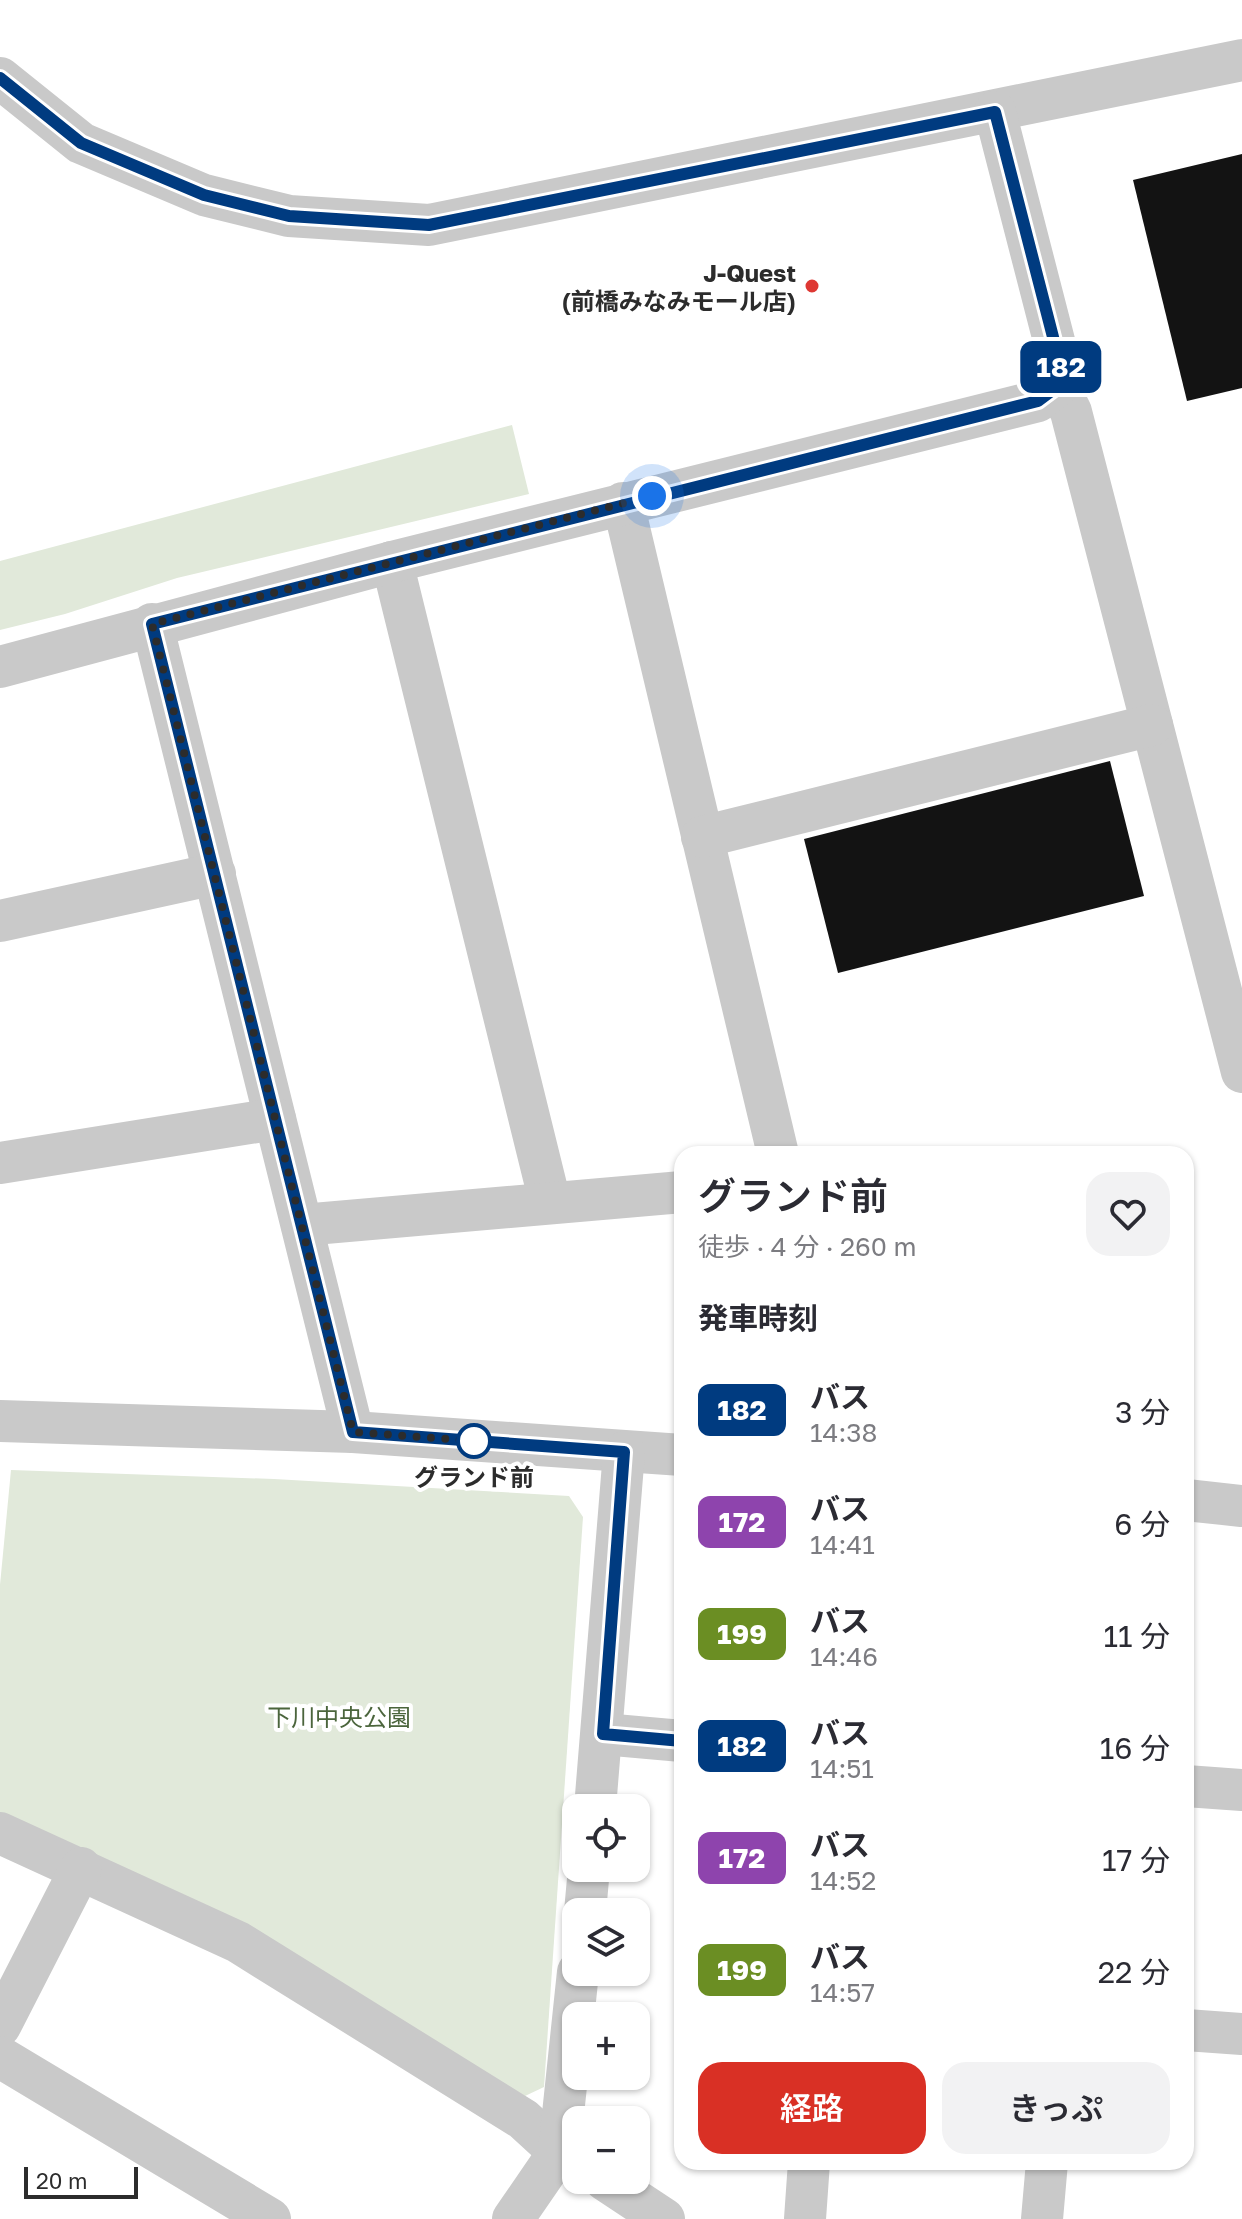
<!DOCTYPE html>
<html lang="ja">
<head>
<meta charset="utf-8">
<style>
  body { margin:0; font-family:"Golos Text","Noto Sans JP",sans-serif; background:#f2f2f3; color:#2b2b33; height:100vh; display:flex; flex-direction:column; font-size:30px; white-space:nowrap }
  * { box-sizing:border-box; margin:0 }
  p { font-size:26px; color:#7c7c81 }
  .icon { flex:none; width:44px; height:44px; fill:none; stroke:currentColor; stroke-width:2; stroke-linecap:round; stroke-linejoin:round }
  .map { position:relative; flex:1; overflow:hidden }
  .panel { position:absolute; left:674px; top:1146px; width:520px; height:1024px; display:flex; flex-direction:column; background:#fff; border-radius:24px; box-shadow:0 2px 6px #0004 }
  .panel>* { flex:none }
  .badge { padding:0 16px; border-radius:12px; font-size:28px; line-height:52px }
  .fabs { position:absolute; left:562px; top:1794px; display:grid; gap:16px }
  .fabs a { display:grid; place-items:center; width:88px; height:88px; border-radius:16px; background:#fff; box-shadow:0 2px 6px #0004; font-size:40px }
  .scale { position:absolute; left:24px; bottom:20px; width:114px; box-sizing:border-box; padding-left:8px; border:4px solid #2c2c2c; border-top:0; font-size:22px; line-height:28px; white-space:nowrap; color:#2c2c2c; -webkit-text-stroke:6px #fff; paint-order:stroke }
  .you { position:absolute; width:40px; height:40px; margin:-20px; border:6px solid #fff; border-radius:50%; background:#1a73e8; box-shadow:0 0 0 12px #1a73e833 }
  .map>.badge { position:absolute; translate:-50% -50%; box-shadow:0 0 0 4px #fff }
  h2 { padding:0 24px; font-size:30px; line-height:72px }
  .round { display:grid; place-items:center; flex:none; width:84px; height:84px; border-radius:24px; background:#f2f2f3 }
  .head { display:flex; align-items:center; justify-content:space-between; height:136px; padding:0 24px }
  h1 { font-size:38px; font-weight:600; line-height:60px }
  .cta { display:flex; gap:16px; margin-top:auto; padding:16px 24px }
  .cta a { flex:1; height:92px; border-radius:24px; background:#d93025; color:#fff; font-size:32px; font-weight:600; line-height:92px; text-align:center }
  .cta a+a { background:#f2f2f3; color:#2b2b33 }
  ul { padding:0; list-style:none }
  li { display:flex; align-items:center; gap:24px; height:112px; padding:0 24px }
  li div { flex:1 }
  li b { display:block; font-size:30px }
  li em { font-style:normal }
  li .badge { min-width:88px; font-weight:700; text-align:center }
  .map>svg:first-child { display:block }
</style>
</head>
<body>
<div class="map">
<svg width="1242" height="2219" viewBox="0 0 1242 2219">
  <rect width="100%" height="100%" fill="#fff"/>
  <g fill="#e1e9da">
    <path d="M512,425L529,494L177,578L65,614L0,630V561Z"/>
    <path d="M11,1470L274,1479L569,1496L583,1517L544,2087L525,2096L0,1813V1585Z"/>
  </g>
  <g fill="#131313">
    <path d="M1242,154V388L1187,401L1133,180Z"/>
    <path d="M1110,761L1144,896L838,973L804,839Z"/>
  </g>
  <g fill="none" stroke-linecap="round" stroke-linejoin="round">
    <g stroke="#c9c9c9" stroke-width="42">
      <path d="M0,78L81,143L204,195L289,216L429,225L1242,60"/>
      <path d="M1058,386L1071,412L1242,1072"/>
      <path d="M623,503L778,1154"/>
      <path d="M392,562L550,1202"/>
      <path d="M152,624L353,1432"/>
      <path d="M0,667L392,562L1038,401L1058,386L1061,368L995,112"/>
      <path d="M702,837L1152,725"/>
      <path d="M0,921L215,874"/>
      <path d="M0,1163L275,1119"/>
      <path d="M302,1225L682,1192"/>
      <path d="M0,1421L353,1432L682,1455"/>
      <path d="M1186,1500L1242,1506"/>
      <path d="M603,1734L682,1741"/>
      <path d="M1186,1786L1242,1790"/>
      <path d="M595,1808L624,1452"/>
      <path d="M0,1833L238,1942L523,2119L559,2152L576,2163"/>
      <path d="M585,1912L589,1868"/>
      <path d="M0,2026L81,1868"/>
      <path d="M1186,2030L1242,2034"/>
      <path d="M0,2057L270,2219"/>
      <path d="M605,2180L664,2219"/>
      <path d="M513,2219L559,2152L578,1972"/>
      <path d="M805,2219L809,2162"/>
      <path d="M1042,2219L1047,2162"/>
    </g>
  </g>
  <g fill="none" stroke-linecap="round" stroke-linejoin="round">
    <g stroke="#fff" stroke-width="18">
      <path id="line" d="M0,78L81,143L204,195L289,216L429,225L995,112L1061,368L1058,386L1038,401L152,624L353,1432L624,1452L603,1734L682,1741"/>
    </g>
    <use href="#line" stroke="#003b80" stroke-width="12"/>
    <path stroke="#2c2c2c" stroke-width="8" stroke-dasharray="0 14.4" d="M474,1441L353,1432L152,624L652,496"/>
  </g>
  <circle fill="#de3833" stroke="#fff" stroke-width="3" cx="812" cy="286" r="8"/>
  <circle fill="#fff" stroke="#003b80" stroke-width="4" cx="474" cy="1441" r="16"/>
  <g text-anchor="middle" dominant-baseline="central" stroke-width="8" stroke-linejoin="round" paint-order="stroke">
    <g font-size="24" font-weight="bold" fill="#2c2c2c" stroke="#fff" text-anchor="end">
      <text x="796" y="272">J-Quest<tspan x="796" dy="28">(前橋みなみモール店)</tspan></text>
    </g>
    <g font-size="24" font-weight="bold" fill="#2c2c2c" stroke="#fff">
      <text x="474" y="1476">グランド前</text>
    </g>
    <g font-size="24" fill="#4b653c" stroke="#fff">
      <text x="339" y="1716">下川中央公園</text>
    </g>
  </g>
</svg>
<div class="fabs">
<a><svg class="icon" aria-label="locate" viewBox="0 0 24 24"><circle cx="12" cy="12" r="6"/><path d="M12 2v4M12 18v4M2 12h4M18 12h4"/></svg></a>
<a><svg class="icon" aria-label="layers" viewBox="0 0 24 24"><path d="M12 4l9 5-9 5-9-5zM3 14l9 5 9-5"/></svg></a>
<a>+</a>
<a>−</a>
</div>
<div class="scale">20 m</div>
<div class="you" style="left:652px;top:496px"></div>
<b class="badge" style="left:1061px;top:367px;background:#003b80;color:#fff">182</b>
<section class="panel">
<div class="head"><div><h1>グランド前</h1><p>徒歩 · 4 分 · 260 m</p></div><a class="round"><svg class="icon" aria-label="heart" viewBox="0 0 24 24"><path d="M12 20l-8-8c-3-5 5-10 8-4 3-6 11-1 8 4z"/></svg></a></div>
<h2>発車時刻</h2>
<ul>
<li><span class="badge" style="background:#003b80;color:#fff">182</span><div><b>バス</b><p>14:38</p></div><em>3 分</em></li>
<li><span class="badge" style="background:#8e44ad;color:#fff">172</span><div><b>バス</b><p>14:41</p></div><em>6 分</em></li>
<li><span class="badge" style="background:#6b8e23;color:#fff">199</span><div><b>バス</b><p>14:46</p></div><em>11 分</em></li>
<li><span class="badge" style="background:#003b80;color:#fff">182</span><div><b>バス</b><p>14:51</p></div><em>16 分</em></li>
<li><span class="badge" style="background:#8e44ad;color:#fff">172</span><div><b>バス</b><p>14:52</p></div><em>17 分</em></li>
<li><span class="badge" style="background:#6b8e23;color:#fff">199</span><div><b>バス</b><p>14:57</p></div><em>22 分</em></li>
</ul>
<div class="cta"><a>経路</a><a>きっぷ</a></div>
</section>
</div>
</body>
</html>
